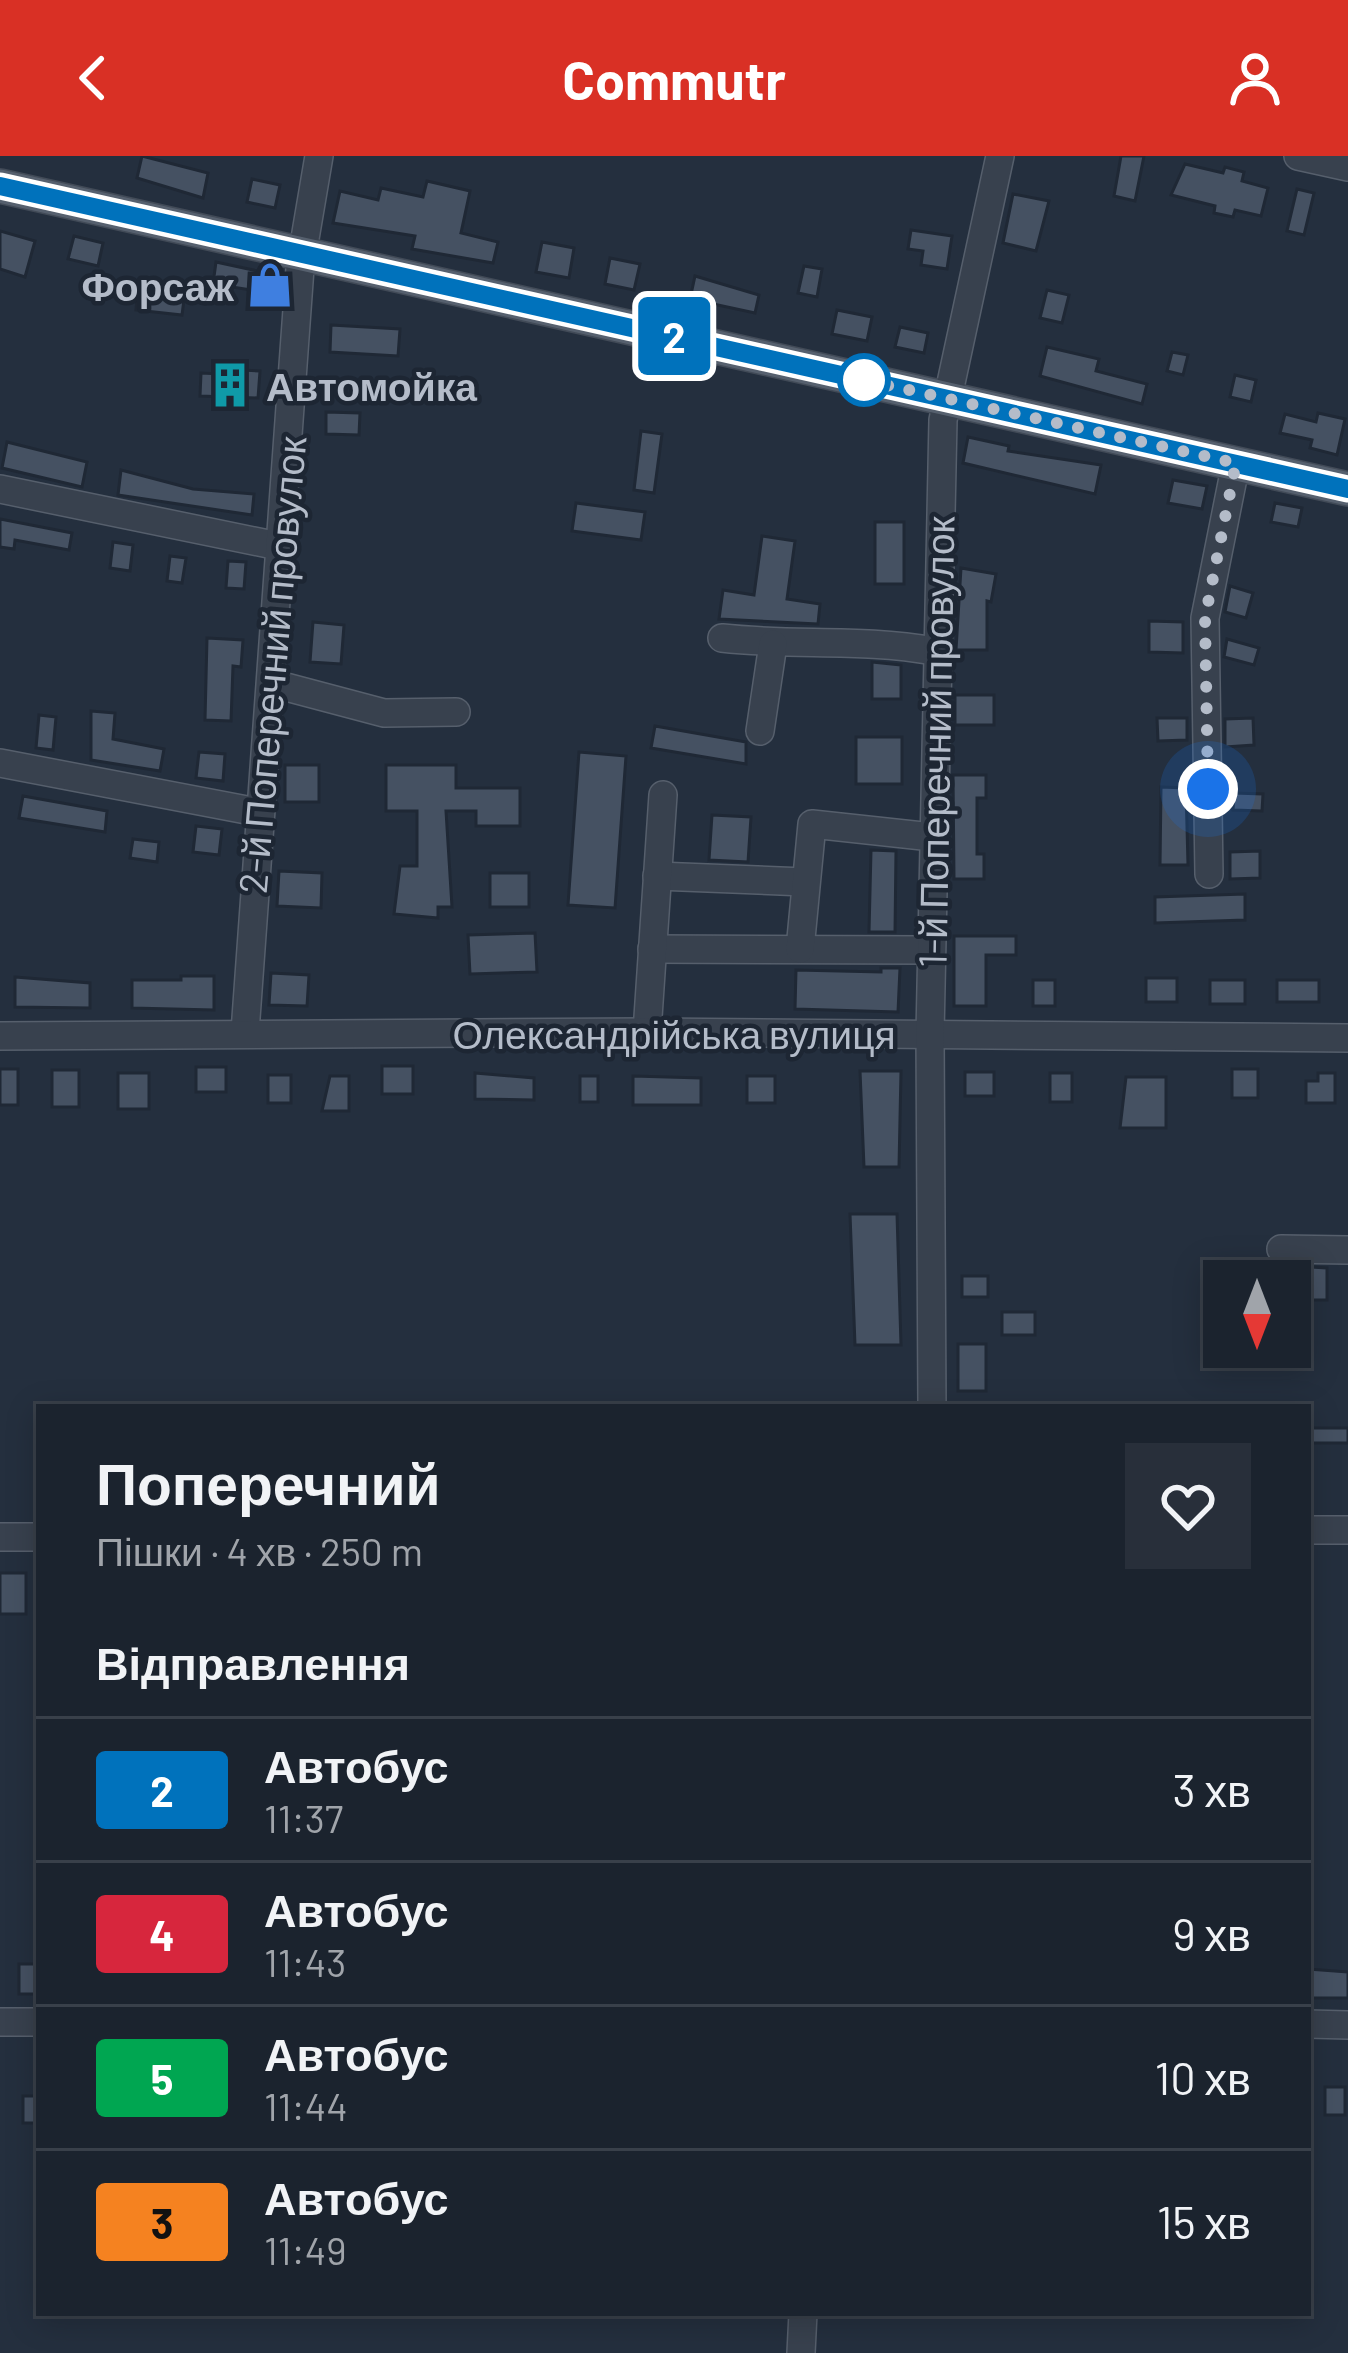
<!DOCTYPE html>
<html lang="uk">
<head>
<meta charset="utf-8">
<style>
  body { margin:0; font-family:Barlow,sans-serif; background:#282f3a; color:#f1f3f6; height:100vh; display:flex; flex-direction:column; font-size:45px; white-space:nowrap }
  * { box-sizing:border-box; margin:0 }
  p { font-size:39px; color:#a0a4aa }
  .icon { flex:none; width:66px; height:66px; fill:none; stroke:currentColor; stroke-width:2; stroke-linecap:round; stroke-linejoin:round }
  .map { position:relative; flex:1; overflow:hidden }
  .side { position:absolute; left:36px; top:1248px; width:1275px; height:912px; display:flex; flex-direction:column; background:#1b232e; border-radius:0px; box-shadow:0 6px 30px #0003,0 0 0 3px #39404a }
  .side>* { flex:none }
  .badge { padding:0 24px; border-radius:9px; font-size:42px; line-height:78px }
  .needle { width:78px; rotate:180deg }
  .controls { position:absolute; left:1203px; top:1104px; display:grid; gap:24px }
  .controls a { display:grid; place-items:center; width:108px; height:108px; border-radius:0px; background:#1b232e; box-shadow:0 6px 30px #0003,0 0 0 3px #39404a; font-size:60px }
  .you { position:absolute; width:60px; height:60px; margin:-30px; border:9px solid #fff; border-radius:50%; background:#1a73e8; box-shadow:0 0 0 18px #1a73e833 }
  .map>.badge { position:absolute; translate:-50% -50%; box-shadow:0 0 0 6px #fff }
  h2 { padding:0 60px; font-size:45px; line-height:108px }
  .round { display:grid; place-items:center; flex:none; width:126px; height:126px; border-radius:0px; background:#282f3a }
  .overview { display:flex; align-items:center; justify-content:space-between; height:204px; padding:0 60px }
  h1 { font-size:57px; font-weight:700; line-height:90px }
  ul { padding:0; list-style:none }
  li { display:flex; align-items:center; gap:36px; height:144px; padding:0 60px; border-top:3px solid #39404a }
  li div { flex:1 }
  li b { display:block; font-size:45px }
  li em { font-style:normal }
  li .badge { min-width:132px; font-weight:700; text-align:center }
  header { display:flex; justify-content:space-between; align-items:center; height:156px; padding:0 60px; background:#d93025; color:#fff; font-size:54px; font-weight:700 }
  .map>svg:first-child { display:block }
</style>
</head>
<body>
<header><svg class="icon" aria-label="back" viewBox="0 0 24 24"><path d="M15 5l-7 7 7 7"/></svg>Commutr<svg class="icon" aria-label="person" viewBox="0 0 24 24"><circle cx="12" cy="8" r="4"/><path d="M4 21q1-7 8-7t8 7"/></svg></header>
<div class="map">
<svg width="1348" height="2197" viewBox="0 0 1348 2197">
  <rect width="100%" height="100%" fill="#242f3e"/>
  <g fill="#455162" stroke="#1f2835" stroke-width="3">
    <path d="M142,0L208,17L203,42L137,22Z"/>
    <path d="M1121,0H1144L1135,45L1114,40Z"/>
    <path d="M1185,8L1223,17L1225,11L1244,16L1242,25L1268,32L1261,60L1235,54L1233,61L1214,57L1215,50L1171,39Z"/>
    <path d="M252,23L280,29L275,52L247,46Z"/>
    <path d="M427,25L470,35L461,77L498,86L493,107L412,93L415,80L333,67L340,35L378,44L381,32L423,41Z"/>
    <path d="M1297,33L1314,37L1304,79L1287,75Z"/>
    <path d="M1013,38L1049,45L1036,95L1003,87Z"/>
    <path d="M911,74L952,80L947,113L921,109L923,95L908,93Z"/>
    <path d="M0,75L35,85L25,121L0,113Z"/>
    <path d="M74,80L103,87L98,110L68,103Z"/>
    <path d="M542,86L574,92L569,122L536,116Z"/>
    <path d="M610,102L640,108L634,134L605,128Z"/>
    <path d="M216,106L281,120L279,149L256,146L258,135L213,128Z"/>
    <path d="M804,110L822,113L817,141L798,137Z"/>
    <path d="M695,120L759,139L755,157L690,143Z"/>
    <path d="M138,130L185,136L182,159L136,154Z"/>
    <path d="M1047,134L1069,139L1062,167L1040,162Z"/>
    <path d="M837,154L872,161L867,185L832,178Z"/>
    <path d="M331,169L400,173L398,200L330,196Z"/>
    <path d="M900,171L928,177L924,197L895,191Z"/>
    <path d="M1047,191L1099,203L1096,215L1147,228L1142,248L1040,220Z"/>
    <path d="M1172,196L1188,199L1183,219L1167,215Z"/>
    <path d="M242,214L260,215L258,242L200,240L201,217L242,219Z"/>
    <path d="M1235,219L1256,224L1251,246L1230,241Z"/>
    <path d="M326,256L360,257L359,279L326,278Z"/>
    <path d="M1318,257L1345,263L1337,299L1310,292L1312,284L1280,277L1285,258L1316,266Z"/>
    <path d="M641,275L662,278L654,337L634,334Z"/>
    <path d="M968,281L1009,290L1008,295L1101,309L1095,338L963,307Z"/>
    <path d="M7,286L87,306L82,331L2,312Z"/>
    <path d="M121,314L193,333L254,338L252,359L118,339Z"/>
    <path d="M1173,324L1207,330L1202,353L1168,347Z"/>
    <path d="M576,347L645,356L641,384L572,375Z"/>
    <path d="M1275,347L1302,352L1298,371L1271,366Z"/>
    <path d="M0,363L72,377L69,394L15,384L14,393L0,391Z"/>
    <rect x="875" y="366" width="29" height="62"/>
    <path d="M762,380L795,385L787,443L820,448L818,468L719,463L723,434L754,439Z"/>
    <path d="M113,386L133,389L130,415L110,412Z"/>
    <path d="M170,400L186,402L182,427L167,425Z"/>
    <path d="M228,405L246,406L244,433L226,432Z"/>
    <path d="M961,412L996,418L991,446L987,445V494H956Z"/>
    <path d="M1230,430L1253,437L1246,462L1225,456Z"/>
    <path d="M1149,465L1183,466V497L1149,496Z"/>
    <path d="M313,466L344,469L341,508L310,506Z"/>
    <path d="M207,482L243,484L241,511L233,510L231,565L205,564Z"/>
    <path d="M1227,483L1259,492L1254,509L1224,501Z"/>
    <path d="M872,506L901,509V543H872Z"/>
    <rect x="955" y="539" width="39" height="30"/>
    <path d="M91,555L115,557L113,583L164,593L160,615L91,604Z"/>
    <path d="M39,559L56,561L53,594L36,592Z"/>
    <path d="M1157,562H1187V584L1158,585Z"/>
    <path d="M1253,562L1254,589L1225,591V563Z"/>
    <path d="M655,570L746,586V608L651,592Z"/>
    <rect x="856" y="581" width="46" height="47"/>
    <path d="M199,596L225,598L223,625L196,622Z"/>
    <path d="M579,596L626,600L615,752L568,749Z"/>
    <rect x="285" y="609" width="34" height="37"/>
    <path d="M386,609H456V632H520V670H476V655H446L452,751H438V762L394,758L400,710H417V655H386Z"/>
    <path d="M953,619H986V642H977V698H984V723H954Z"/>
    <path d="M1161,631L1186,632L1188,709H1160Z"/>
    <path d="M1234,637L1263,638L1262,655L1233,654Z"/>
    <path d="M23,640L107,655L105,676L19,662Z"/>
    <path d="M712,659L751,661L748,706L709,704Z"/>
    <path d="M196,670L222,673L219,699L193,696Z"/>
    <path d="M133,683L159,686L157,706L130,702Z"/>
    <path d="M871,694L896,695L895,776H869Z"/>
    <path d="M1260,695V722L1230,723V696Z"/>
    <path d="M279,715L322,717L321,752L277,750Z"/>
    <rect x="490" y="717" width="39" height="34"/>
    <path d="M1245,738V764L1155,767V741Z"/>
    <path d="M535,777L537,816L470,818L468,779Z"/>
    <path d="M954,780H1016V799H986V850H954Z"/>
    <path d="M881,812H900L898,856L795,853L796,814L881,816Z"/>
    <path d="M271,817L309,819L307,850L269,849Z"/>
    <path d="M181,820H214V854L132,852V824H181Z"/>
    <path d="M15,821L90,827V852L15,851Z"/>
    <rect x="1146" y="822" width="31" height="24"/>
    <rect x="1033" y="824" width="22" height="26"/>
    <rect x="1210" y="824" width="35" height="24"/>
    <rect x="1277" y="824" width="42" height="22"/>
    <rect x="382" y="910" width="31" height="28"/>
    <rect x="196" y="911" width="30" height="25"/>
    <rect x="0" y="913" width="18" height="36"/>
    <rect x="1232" y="913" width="26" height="29"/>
    <rect x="52" y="914" width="27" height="37"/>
    <path d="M860,915H901L899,1011H864Z"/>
    <rect x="965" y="916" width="29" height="24"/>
    <rect x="118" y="917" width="31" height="36"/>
    <path d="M475,917L534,922V944L475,943Z"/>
    <rect x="1050" y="917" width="22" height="29"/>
    <path d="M1318,917H1335V947H1306V925H1318Z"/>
    <rect x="268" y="919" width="23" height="28"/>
    <path d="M330,920H349V955H322Z"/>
    <rect x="580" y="920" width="18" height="26"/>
    <path d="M633,920L701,922V949H633Z"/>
    <rect x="747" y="920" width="28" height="27"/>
    <path d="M1126,921H1166V972H1120Z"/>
    <path d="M850,1058H897L901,1189H855Z"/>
    <path d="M1260,1108L1327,1112V1144H1290V1125H1260Z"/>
    <rect x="962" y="1120" width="26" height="21"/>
    <rect x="1002" y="1156" width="33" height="23"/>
    <rect x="958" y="1188" width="28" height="47"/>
    <rect x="1308" y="1272" width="40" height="15"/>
    <rect x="0" y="1417" width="26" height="41"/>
    <rect x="19" y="1808" width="20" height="30"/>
    <path d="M1308,1813L1348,1816V1842H1308Z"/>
    <rect x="1325" y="1931" width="20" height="28"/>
    <rect x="23" y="1940" width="16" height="27"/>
  </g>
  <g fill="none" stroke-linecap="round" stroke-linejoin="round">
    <g stroke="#565f6c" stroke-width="30">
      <g id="minor">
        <path d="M1298,0L1348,11"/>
        <path d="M0,333L283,391"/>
        <path d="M722,482C793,490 863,482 934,495"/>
        <path d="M271,527L384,557L456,556"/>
        <path d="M760,575L773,488"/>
        <path d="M0,607L257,656"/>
        <path d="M1209,718L1205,462L1236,307"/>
        <path d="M657,720L805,726"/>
        <path d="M652,793L931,794"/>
        <path d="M800,793L812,668L932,681"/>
        <path d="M245,876L300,112L319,0"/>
        <path d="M647,876L663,639"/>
        <path d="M0,880L647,876L1348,882"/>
        <path d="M1281,1093L1348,1094"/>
        <path d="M932,1251L930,878L943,264L1000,0"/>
        <path d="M1308,1374H1348"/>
        <path d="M0,1381H39"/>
        <path d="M0,1866H39"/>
        <path d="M1308,1868L1348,1869"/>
        <path d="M801,2197L803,2157"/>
      </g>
    </g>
    <g stroke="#414a57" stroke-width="36">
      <path id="major" d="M0,30L1348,333"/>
    </g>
    <use href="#minor" stroke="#38414e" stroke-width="27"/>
    <use href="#major" stroke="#56606e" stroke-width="33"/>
  </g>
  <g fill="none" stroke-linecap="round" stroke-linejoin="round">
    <g stroke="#fff" stroke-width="27">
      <path id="line" d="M0,30L1348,333"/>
    </g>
    <use href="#line" stroke="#0072bc" stroke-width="18"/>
    <path stroke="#b4bcc9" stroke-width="12" stroke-dasharray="0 21.6" d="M864,224L855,222L1236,307L1205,462L1208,633"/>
  </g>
  <defs>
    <g id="shop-bare" transform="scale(3.6)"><path d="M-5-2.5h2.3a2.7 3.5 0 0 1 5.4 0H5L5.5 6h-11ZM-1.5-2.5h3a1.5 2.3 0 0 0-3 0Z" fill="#3f7fe0" stroke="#1d2633" stroke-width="2.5" paint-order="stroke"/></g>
    <g id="building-bare" transform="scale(3.6)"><path d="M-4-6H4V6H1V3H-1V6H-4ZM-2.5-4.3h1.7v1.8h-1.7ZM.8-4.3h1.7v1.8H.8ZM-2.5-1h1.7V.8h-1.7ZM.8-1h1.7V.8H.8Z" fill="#0f9aa8" stroke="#1d2633" stroke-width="2.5" paint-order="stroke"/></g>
  </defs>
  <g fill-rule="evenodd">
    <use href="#shop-bare" x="270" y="129"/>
    <use href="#building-bare" x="230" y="229"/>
  </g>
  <circle fill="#fff" stroke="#0072bc" stroke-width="6" cx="864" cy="224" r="24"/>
  <g text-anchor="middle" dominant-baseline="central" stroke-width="9" stroke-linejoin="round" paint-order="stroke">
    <g font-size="39" font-weight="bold" fill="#b4bcc9" stroke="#1d2633" text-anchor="end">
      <text x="234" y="129">Форсаж</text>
      <text x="266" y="229" text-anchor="start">Автомойка</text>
    </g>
    <g font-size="39" fill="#b4bcc9" stroke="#1d2633">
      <text transform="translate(271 509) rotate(-85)">2-й Поперечний провулок</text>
      <text transform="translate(935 586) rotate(-89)">1-й Поперечний провулок</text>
      <text x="674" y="877">Олександрійська вулиця</text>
    </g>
  </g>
</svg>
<div class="controls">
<a><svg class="needle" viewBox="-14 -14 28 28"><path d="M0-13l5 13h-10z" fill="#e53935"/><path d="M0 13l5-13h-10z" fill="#a0a4aa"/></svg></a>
</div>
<div class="you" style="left:1208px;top:633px"></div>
<b class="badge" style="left:674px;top:180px;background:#0072bc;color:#fff">2</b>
<section class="side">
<div class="overview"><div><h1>Поперечний</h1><p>Пішки · 4 хв · 250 m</p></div><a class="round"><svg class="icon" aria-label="heart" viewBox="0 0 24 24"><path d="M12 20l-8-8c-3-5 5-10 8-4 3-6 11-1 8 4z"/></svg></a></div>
<h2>Відправлення</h2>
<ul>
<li><span class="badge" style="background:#0072bc;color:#fff">2</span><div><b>Автобус</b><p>11:37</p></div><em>3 хв</em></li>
<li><span class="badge" style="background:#d7263d;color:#fff">4</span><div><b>Автобус</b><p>11:43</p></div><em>9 хв</em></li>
<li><span class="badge" style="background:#00a651;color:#fff">5</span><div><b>Автобус</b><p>11:44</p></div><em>10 хв</em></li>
<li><span class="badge" style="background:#f58220;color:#111">3</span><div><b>Автобус</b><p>11:49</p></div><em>15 хв</em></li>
</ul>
</section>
</div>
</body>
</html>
